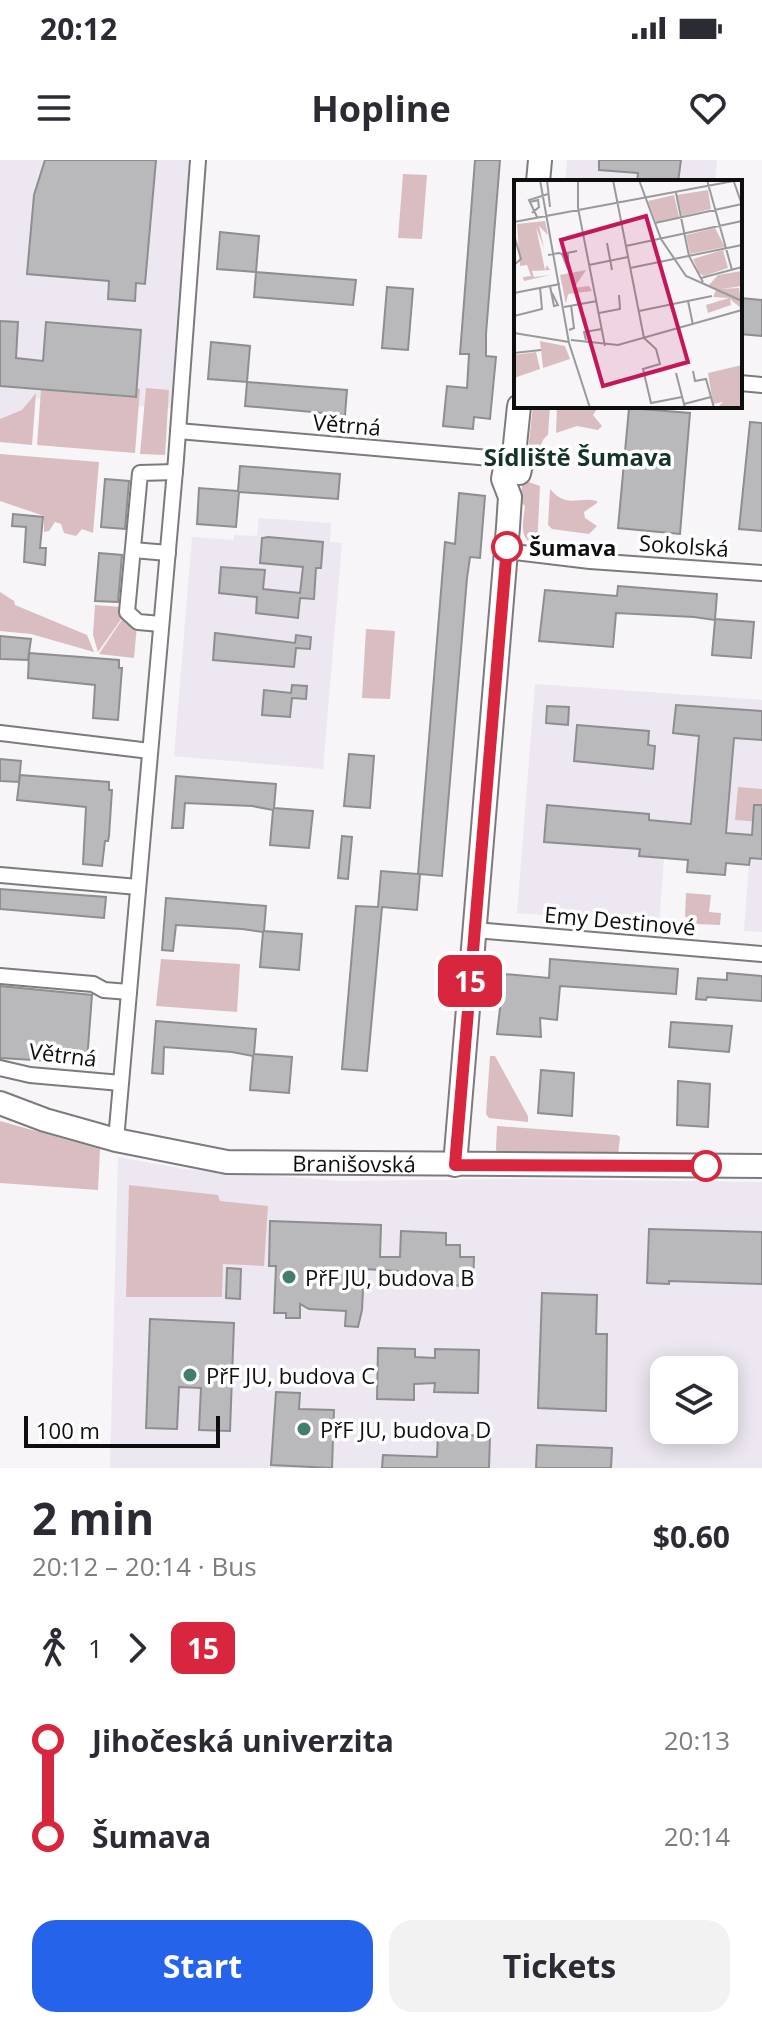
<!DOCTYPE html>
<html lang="en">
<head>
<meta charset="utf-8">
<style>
  body { margin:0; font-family:"Open Sans",sans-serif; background:#f2f2f3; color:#2b2b33; height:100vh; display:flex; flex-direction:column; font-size:30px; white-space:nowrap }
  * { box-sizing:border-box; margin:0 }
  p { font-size:26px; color:#7c7c81 }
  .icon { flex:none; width:44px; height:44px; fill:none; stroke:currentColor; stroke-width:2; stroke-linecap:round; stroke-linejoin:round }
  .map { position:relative; height:1308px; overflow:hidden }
  .details { display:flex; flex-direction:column; background:#fff; flex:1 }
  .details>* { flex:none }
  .badge { padding:0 16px; border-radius:12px; font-size:28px; line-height:52px }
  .tools { position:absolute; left:650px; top:1196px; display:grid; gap:16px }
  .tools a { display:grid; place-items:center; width:88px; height:88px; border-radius:16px; background:#fff; box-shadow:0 4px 20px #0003; font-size:40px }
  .scale { position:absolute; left:24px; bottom:20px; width:196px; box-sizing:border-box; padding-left:8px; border:4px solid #0f0e0f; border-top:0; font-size:22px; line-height:28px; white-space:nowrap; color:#0f0e0f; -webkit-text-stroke:6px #fff; paint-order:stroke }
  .map>.badge { position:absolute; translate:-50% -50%; box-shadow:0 0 0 4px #fff }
  .legs { display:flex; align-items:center; gap:12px; height:88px; padding:0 32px; font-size:26px }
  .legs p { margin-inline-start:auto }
  .headline { display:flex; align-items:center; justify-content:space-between; height:136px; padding:0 32px }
  h1 { font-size:44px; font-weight:700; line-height:60px }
  .action { display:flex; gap:16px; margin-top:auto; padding:16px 32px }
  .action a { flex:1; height:92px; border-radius:24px; background:#2563eb; color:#fff; font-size:32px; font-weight:700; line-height:92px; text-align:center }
  .action a+a { background:#f2f2f3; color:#2b2b33 }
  ul { padding:0 32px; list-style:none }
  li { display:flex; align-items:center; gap:28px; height:96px; font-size:30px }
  li i { display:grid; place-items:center; width:12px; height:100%; margin:0 10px; background:currentColor }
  li i::after { content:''; width:20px; height:20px; margin:-10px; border:6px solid; border-radius:50%; background:#fff }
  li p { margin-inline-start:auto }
  li:first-child i { background:linear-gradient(#0000 50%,currentColor 0) }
  li:last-child i { background:linear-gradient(currentColor 50%,#0000 0) }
  .status { display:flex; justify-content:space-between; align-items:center; height:56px; padding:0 40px; background:#fff; direction:ltr }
  .status svg { height:22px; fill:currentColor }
  header { display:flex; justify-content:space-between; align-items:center; height:104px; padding:0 32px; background:#fff; font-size:36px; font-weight:700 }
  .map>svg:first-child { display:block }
</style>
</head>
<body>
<div class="status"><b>20:12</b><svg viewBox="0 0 49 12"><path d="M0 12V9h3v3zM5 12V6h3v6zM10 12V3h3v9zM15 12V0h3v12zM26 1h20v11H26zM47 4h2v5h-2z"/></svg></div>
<header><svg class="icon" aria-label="menu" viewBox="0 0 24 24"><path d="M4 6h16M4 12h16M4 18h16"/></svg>Hopline<svg class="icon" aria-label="heart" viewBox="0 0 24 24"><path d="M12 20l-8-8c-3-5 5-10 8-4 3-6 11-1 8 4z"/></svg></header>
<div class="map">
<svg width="762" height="1308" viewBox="0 0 762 1308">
  <rect width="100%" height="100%" fill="#f7f5f8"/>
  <g fill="#ece7f0" fill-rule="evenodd">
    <path d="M0,0H194L175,249L31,238L23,253L0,262Z"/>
    <path d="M567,0H717L715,22H565Z"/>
    <path d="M259,358L331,363L330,382L342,383L323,609L174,596L192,377L233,380L234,375L257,376Z"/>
    <path d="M535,524L762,540V772L744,771L749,705L727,703L725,715L687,712V700L664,698L659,764L517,753Z"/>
    <path d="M118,997L184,1009L341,1021L517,1019L762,1022V1308H110ZM664,1210H724V1270H664Z"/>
  </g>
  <g fill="#dabdc0">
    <path d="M403,14L427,15L422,79L398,78Z"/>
    <path d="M137,228L140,229L135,293L37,285L41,230L136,238Z"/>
    <path d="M146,228L169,230L165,295L140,294Z"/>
    <path d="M36,233L32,285L0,282V259L22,250Z"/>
    <path d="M533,246H550L548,275C536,283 542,300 533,311H524V302L527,299Z"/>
    <path d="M557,246H599L593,255L602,266L598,270L577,266L556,273Z"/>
    <path d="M0,294L99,302L93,373L82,369L76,376L64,373L61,364L55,362L49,371L44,372V356L0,341Z"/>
    <path d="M523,320L540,326L537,387C518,379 523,363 525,346L520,341Z"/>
    <path d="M550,329C567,349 579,336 597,341V343L584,352L585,358L597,366L589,374L552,369L548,365Z"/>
    <path d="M0,432L14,441L15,445L87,475L94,492L31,474L0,471Z"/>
    <path d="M95,445L121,447L122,458L98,492L93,475Z"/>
    <path d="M123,458L130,464L137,465L134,498L99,494Z"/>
    <path d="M366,469L395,471L390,539L362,538Z"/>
    <path d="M738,627L762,629V662L735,660Z"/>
    <path d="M686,733L711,735L709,752L721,753L720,765L696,764L697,758L685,757Z"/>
    <path d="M161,799L240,804L237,852L156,846Z"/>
    <path d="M490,896H495L528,956V962L489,958L486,954Z"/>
    <path d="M0,961L100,989L98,1030L0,1023Z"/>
    <path d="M497,966L617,975L620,977L618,996L498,995L496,989Z"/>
    <path d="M129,1025L218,1035L220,1041L268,1046L264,1106L223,1104L222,1137H126Z"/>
  </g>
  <g fill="#b9b9bc" stroke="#8e8e91" stroke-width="2">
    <path d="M45,0H156L145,124L136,123L135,141L108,139L109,121L27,114L34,35Z"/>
    <path d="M475,0H500L486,174V196L496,197L490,259L474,257L473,269L443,266L447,226L467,228L469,194H460Z"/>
    <path d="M599,0H681L678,22H637L638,13L599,10Z"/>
    <path d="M220,72L259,76L256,112L356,120L353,145L254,137L256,112L217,109Z"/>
    <path d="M387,127L413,129L408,190L382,188Z"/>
    <path d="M740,138L762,140V176L740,174Z"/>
    <path d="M0,161L18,162L16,198L43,201L46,162L141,170L136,237L0,226Z"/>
    <path d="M211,182L250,186L247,222L208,219Z"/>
    <path d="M247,222L347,230L345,255L245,246Z"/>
    <path d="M629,248L690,253L680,374L618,368Z"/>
    <path d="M750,262L762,263V371L739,369Z"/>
    <path d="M240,306L340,314L338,339L239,332L236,367L197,364L199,328L238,331Z"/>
    <path d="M105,319L129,321L125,369L101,367Z"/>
    <path d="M459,333L485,336L480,398L470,397L467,418L442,716L420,714L417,750L382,747L367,911L342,909L356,746L378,747L381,711L418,714L445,382L455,384Z"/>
    <path d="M13,354L43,357L40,388H46L45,405L24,402L26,367L12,366Z"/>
    <path d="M268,377L323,382L321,408H316L314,439L300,438L298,458L256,453L257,437L219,433L221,407L265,410L263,429L300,433L303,407L260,403L262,378Z"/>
    <path d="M99,393L122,395L118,442L95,441Z"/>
    <path d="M618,426L717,434L715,459L754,462L751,498L712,495L715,460L694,457L616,453L613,487L539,481L545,430L617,436Z"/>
    <path d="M215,473L295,483L296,475L311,477L310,489L296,488L294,507L213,500Z"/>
    <path d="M0,476L31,479L28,500L0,499Z"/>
    <path d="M29,493L119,500V508H122L118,560L93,558L95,525L28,518Z"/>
    <path d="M292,525L307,526L306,539L292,538L290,557L262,555L264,530L291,533Z"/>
    <path d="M676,545L762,551V580L734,578L726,673L752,675L754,645H762V699L750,698L749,705L726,703L725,715L687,712L688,700L639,696L640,689L544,682L547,645L649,654V660L691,664L699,576L673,573Z"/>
    <path d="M547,546L569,547L568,565L546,563Z"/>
    <path d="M577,565L649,571L648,585L655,586L653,609L574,601Z"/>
    <path d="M349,594L374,596L370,648L344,646Z"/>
    <path d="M0,599L21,601L19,622L0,621Z"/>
    <path d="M20,615L109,622V630H112L109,676L108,681H105L102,706L83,704L86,647L17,640Z"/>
    <path d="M176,616L276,624L274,648L313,651L309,688L270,685L273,650L252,646L185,643L183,668H172Z"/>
    <path d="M342,676L352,677L348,719L338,718Z"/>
    <path d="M0,729L106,737L104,758L0,749Z"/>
    <path d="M166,738L266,746L264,771L302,774L299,810L260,807L263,772L242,769L176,765L173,791L162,790Z"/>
    <path d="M550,799L678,809L676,834L560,826L557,860L540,858L541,877L497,874L504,814L549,818Z"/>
    <path d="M727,813L762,816V841L707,837L706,840L696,839L698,818L727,820Z"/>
    <path d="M0,826L92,835L87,901L51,898L50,901L0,898Z"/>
    <path d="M156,861L256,869L254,894L292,897L289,933L250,930L253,896L232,892L164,887L163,914L152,913Z"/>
    <path d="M671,862L732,866L729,892L669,887Z"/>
    <path d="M541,910L574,913L572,956L538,953Z"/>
    <path d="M678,921L710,924L708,967L677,965Z"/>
    <path d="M270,1061L381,1065L380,1097H400L401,1071L446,1073V1085H460V1097H474L473,1126L399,1124L398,1111L364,1109L362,1150L358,1167L345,1166L346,1151L309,1149L300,1144V1158H286V1153H274L276,1106H269Z"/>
    <path d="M649,1069L762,1072V1124L669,1121V1124L647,1123Z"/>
    <path d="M227,1108L241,1109L240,1139L226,1138Z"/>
    <path d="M542,1133L597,1135L596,1174H607L606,1251L538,1248Z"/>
    <path d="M150,1159L234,1163L230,1271L199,1270L201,1228L179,1227L177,1269L146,1268Z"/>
    <path d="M378,1188L415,1189V1197L435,1198V1189L479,1190L478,1233L434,1232L435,1223L414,1224V1240L377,1239Z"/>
    <path d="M276,1232L300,1233L299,1249L334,1250L332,1308L271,1305Z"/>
    <path d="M438,1274L490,1276L489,1308H382L383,1295L437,1297Z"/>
    <path d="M537,1285L612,1288L611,1308H536Z"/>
  </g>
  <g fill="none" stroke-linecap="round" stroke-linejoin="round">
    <g stroke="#7c7a7d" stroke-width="18">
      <g id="street">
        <path d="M740,223L762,225"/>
        <path d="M178,271L513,300"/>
        <path d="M133,390L168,393"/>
        <path d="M506,391L590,401L762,413"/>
        <path d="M161,464L138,462L127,452L140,313L175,312"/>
        <path d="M0,573L150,591"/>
        <path d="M0,715L138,727"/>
        <path d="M475,770L762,794"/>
        <path d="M0,816L93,824L104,830L129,832"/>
        <path d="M0,908L30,915L121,923"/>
        <path d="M116,980L176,299L198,0"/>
      </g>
    </g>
    <g stroke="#7c7a7d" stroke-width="26">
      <g id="secondary">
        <path d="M538,22L540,0"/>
        <path d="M519,246L513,304L520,309L519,313"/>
        <path id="s1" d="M0,943L45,960L116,980L227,1002L762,1006"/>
        <path d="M455,1005L508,367L510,337L503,319L505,308L513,304"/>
      </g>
    </g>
    <use href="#street" stroke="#fff" stroke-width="14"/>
    <use href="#secondary" stroke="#fff" stroke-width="22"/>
  </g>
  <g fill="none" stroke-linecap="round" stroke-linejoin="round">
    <g stroke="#fff" stroke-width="18">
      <path id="line-1" d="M507,387L455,1005L706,1006"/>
    </g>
    <use href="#line-1" stroke="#d7263d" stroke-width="12"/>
  </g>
  <g fill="#fff" stroke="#d7263d" stroke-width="4">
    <circle cx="507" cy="387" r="14"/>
    <circle cx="706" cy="1006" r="14"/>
  </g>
  <g fill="#417f6c" stroke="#fff" stroke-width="3">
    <circle cx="289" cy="1117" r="8"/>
    <circle cx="190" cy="1215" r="8"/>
    <circle cx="304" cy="1269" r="8"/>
  </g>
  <g text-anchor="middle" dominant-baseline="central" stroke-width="7" stroke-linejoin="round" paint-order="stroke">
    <g font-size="22" fill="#0f0e0f" stroke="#fff">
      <text transform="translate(347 264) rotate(5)">Větrná</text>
      <text transform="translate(684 385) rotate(4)">Sokolská</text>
      <text transform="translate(620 760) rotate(5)">Emy Destinové</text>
      <text transform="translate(63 894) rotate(7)">Větrná</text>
      <text stroke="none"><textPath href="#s1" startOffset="362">Branišovská</textPath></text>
    </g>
    <g font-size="22" font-weight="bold" fill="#0f0e0f" stroke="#fff" text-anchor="start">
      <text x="529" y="387">Šumava</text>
    </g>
    <g font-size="22" fill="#0f0e0f" stroke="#fff" text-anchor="start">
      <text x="305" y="1117">PřF JU, budova B</text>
      <text x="206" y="1215">PřF JU, budova C</text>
      <text x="320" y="1269">PřF JU, budova D</text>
    </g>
    <g font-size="24" font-weight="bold" fill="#143329" stroke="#fff">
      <text x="578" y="296">Sídliště Šumava</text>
    </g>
  </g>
  <g transform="translate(514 20)">
    <rect width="228" height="228" fill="#f7f5f8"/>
    <path d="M194,10L197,29L168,36L163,15ZM160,15L165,37L142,42L134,21ZM31,41L34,55L25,46L30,68L22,47L31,90L33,85L36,90L18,91L20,97L36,95L10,101L9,97L17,96L13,85L6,86L3,44ZM201,48L211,67L176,74L172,55ZM209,70L214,88L190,96L185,93L179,79ZM72,90L60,108L75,106L78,111L54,114L52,124L46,95ZM228,91V106L207,109L225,108L228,129L216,119L217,125L194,133L192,125L215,118L199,117L202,110L190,102L195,105L204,95ZM26,161L51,166L56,179L29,188ZM22,172L26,189L0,198V175ZM228,185V228H203L209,222L199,224L194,193Z" fill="#dabdc0"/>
    <path fill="none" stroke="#9a999b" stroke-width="2" d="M26,0L55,163L76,228M33,0L36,27M64,0V28L91,166M99,0L130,158M125,0L147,59L172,96L228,121M193,0L218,90M220,2L228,25M162,13L175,76L189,102M16,22L24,20L25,27L18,33M23,37L15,20L34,14M0,42L225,0M141,43L228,24M0,55L7,79L0,85M93,63L98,90M112,66L228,41M34,75L45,73L48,74L54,75V89L48,74L63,71M75,85L114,77M116,88L228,65M187,98L228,87M36,106L40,126L44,125L38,113M0,113L46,104M174,121L179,145M50,127L83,121M125,131L198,116M85,133L106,129L105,115M0,136L28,129L26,107M55,150L60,148L57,125M0,153L55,162M130,158L142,169L146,184L129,189L137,223L168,217M57,160L104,165L228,130M72,160L70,152L88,149M0,173L27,170M179,191L181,201L192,199L200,228M162,193L171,228M170,224L197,217"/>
    <path fill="#c2185b" fill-opacity="0.15" stroke="#c2185b" stroke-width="4" d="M132,36L174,182L89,206L47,60Z"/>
    <rect width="228" height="228" fill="none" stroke="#0f0e0f" stroke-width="4"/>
  </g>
</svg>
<div class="tools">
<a><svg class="icon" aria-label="layers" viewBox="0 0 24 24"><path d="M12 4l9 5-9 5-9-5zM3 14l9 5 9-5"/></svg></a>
</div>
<div class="scale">100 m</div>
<b class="badge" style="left:470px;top:821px;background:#d7263d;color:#fff">15</b>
</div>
<section class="details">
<div class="headline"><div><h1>2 min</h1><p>20:12 – 20:14 · Bus</p></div><b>$0.60</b></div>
<div class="legs"><svg class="icon" aria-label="walk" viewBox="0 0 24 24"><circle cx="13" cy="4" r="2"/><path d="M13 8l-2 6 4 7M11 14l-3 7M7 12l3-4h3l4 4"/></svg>1<svg class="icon" aria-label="forward" viewBox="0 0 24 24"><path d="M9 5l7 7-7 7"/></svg><b class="badge" style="background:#d7263d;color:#fff">15</b></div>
<ul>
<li><i style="color:#d7263d"></i><b>Jihočeská univerzita</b><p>20:13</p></li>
<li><i style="color:#d7263d"></i><b>Šumava</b><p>20:14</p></li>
</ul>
<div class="action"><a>Start</a><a>Tickets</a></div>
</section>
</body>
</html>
